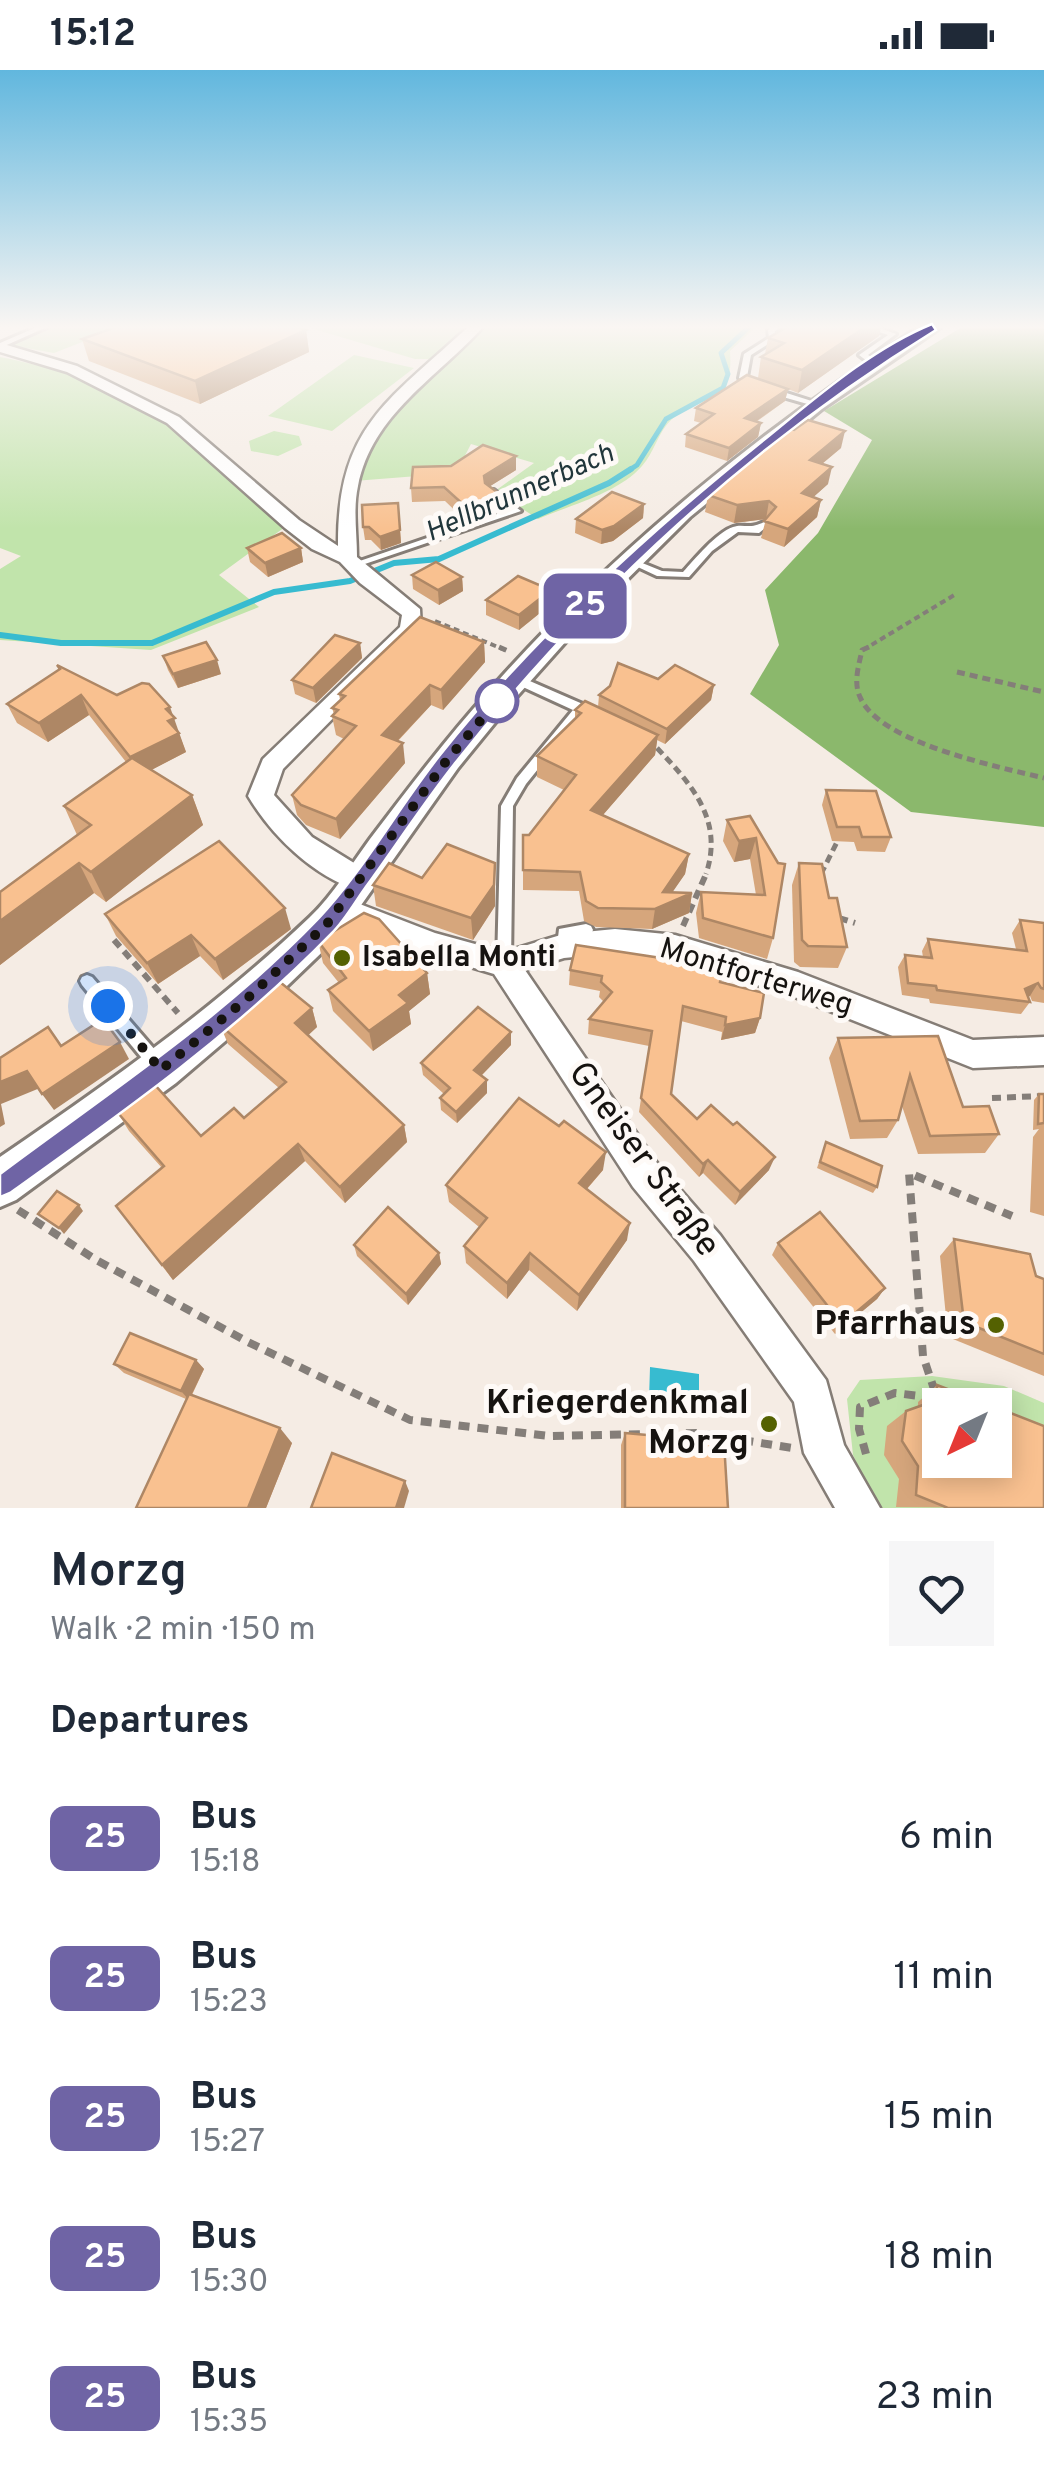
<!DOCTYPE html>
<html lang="en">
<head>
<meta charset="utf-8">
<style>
  body { margin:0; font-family:Overpass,sans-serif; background:#f6f6f7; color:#1f2937; height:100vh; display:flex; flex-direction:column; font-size:38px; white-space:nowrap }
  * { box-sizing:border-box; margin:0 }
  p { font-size:32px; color:#747a83 }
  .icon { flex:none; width:55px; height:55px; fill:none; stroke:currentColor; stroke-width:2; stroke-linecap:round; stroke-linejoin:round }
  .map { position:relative; height:1438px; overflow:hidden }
  .drawer { display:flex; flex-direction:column; background:#fff; flex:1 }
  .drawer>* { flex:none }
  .badge { padding:0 20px; border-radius:15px; font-size:35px; line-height:65px }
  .needle { width:65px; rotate:223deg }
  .controls { position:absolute; left:922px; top:1318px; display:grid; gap:20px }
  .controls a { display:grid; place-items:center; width:90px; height:90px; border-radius:0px; background:#fff; box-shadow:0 5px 25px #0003; font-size:50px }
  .you { position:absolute; width:50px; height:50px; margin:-25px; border:8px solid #fff; border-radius:50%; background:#1a73e8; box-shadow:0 0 0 15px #1a73e833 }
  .map>.badge { position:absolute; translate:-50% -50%; box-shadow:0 0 0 5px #fff }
  h2 { padding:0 50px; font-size:38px; line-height:90px }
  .round { display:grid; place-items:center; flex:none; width:105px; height:105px; border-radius:0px; background:#f6f6f7 }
  .head { display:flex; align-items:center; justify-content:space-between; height:170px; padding:0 50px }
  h1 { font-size:48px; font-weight:600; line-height:75px }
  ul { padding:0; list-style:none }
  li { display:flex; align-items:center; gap:30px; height:140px; padding:0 50px }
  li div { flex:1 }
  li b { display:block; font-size:38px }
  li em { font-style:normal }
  li .badge { min-width:110px; font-weight:700; text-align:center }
  .status { display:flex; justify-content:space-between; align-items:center; height:70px; padding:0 50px; background:#fff; direction:ltr }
  .status svg { height:28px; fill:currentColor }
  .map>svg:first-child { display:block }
</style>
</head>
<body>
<div class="status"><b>15:12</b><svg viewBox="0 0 49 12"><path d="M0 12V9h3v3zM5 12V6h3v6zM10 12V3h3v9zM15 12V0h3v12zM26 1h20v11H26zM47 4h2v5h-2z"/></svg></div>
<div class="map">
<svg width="1044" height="1438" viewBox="0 0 1044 1438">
  <rect width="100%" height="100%" fill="#f5ece4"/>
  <g fill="#c1e4ab" fill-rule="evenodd">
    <path d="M50,257H143L100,265L54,283L9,275Z"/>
    <path d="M307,257H756L730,281C734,340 703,321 671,350C658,362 654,383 642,396C619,423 570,435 538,449L495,421L534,393L471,374L456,403L354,411L366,375L445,289H415Z"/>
    <path d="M354,285L414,298L332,361L268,346Z"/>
    <path d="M0,287C62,299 126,319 177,358C215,388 249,424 285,457L219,505L259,537L151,580L0,570V499L21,486L0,478Z"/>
    <path d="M274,361L299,366L302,375L278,386L251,381L249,371Z"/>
    <path d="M932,1306L1004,1316L1044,1333V1438H878L853,1385L847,1329L860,1310ZM940,1335H995V1390H940Z"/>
  </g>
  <path fill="#8bb86c" d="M962,257H1044V757L911,742L750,624L779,575L765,520L818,463L872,370L824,341Z"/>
  <path fill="#37bbd0" d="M650,1297L699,1304V1337L649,1330Z"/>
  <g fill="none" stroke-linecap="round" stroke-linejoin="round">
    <path stroke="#37bbd0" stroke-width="5" d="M628,401L637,395L666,349L723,318L728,304L721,283L749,257"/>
    <path stroke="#37bbd0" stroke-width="6" d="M0,565L61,573H152L274,522L350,511L394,493L439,489L609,413L631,399"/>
    <g stroke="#857d76" stroke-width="6">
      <g id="service">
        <path d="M37,257H47L0,278V273Z"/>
        <path d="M771,257H780L775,261L776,269L751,285L747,307L758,314L818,333V337L752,318L739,308L744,284L769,268L768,260Z"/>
        <path d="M865,257H877L896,264L868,285L877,290V294H871L859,285L888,265Z"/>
        <path d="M488,420H494L521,441L356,497L353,498L348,495L509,440L488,424Z"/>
        <path d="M764,452L769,455L759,463L738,462L712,481L689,507L657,506L625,491L630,488L662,501L683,502C695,489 716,463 733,457C744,453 748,460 764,452Z"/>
        <path d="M516,605L585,635L590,640L588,643H583L526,714L513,736L511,894L509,898L504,900L499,898L497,894L501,736L517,708L573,640L512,612L510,609Z"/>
        <path d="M586,854L591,856L593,860L591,864L571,868L569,880L564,882L559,880L557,876L559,859Z"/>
        <path d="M87,905L92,907L162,988L164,993L162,998L156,1000L150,998L82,915L80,911L82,907Z"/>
      </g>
    </g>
    <g stroke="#857d76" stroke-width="5">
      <g id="minor">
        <path d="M468,257H483C437,308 372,344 358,416C353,439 357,463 357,487L420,539L421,559L283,699L274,725L312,767L367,801L371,809L367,817L357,820C312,805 272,766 248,726L263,689L400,557L402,545L360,513L340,492L312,479L285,458L167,353L67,302L0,282V273L77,296L179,347L299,450L338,476C337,357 387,332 468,257Z"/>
        <path d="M339,826L435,863L504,882L564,864L615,859L675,865L798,902L973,970L1044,967V995L973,998L792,926L675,889L615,883L564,888L525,900L657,1093L720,1165L826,1310L844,1375L880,1438H835L804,1383L794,1332L694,1191L633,1117L494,904L421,882L329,845L325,837L329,829Z"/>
      </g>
    </g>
    <g stroke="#857d76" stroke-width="6">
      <path id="tertiary" d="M919,257H941L822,339L690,447L577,559L511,633L458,698L340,865L264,938L176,1013L16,1130L0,1137V1087C108,1013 215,938 310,847C333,825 351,795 370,769C408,719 446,669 488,622C615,478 759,362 919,257Z"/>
    </g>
    <g stroke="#847e79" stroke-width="4" stroke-dasharray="6 4" stroke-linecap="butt">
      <path d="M435,551L505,580"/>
      <path d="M863,580L956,524"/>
    </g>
    <g stroke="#847e79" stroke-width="5" stroke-dasharray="8 5" stroke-linecap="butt">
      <path d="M499,577L508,581"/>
      <path d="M869,577L862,580C859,595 853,612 860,627C879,673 999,697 1044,708"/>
      <path d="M957,602L1044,622"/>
      <path d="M657,678C692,715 724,750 706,804"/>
      <path d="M821,804L837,772"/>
    </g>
    <g stroke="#847e79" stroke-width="6" stroke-dasharray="9 6" stroke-linecap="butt">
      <path d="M839,848L855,853"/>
      <path d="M683,856L707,802"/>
      <path d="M114,870L178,943"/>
      <path d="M992,1028L1044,1026"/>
    </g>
    <g stroke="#847e79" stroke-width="8" stroke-dasharray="11 8" stroke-linecap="butt">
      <path d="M18,1140L98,1191L248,1272L410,1350L550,1366L698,1363L792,1378"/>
      <path d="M935,1322L923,1286L909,1103L1012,1146"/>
      <path d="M866,1384L859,1359L860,1337L895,1323L928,1327"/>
    </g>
    <use href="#service" fill="#fff" fill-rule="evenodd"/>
    <use href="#minor" fill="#fff" fill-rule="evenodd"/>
    <use href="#tertiary" fill="#fff" fill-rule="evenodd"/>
  </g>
  <g fill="#d6a67c">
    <path d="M306,260L309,282L200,334L89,291L82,269Z"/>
    <path d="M879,266L798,323L788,319L785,331L756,352L761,353L758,367L727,391L685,377L686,364L701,353L694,351L696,338L758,308L761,287L765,284L768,268Z"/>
    <path d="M841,378L822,394L828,414L813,427L821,430L817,447L784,477L761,468L766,449L734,453L705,442L708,425Z"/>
    <path d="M516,386V400L490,416L501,425V439L466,451L445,431L412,432L411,418L451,396Z"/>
    <path d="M398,433L401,473L381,480L371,470H365L363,457Z"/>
    <path d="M644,434L643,448L613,471L601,474L575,463L576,449Z"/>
    <path d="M247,478H301L303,492L268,507L250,492Z"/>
    <path d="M412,505L462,507L463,521L439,535L413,519Z"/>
    <path d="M551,520V534L519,560L486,545V530Z"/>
    <path d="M484,572L485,592L443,640L431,635L398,671L405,693L340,769L306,755L297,745L292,725L344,669L336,665L332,646L334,644L332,638L340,630L339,624Z"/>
    <path d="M360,573L362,588L316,633L295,624L292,610Z"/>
    <path d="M163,586L221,604L178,618L168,600Z"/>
    <path d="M57,595L117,625L172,646L186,682L151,700L192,725L203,755L106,832L94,823L0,895V822L77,765L64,736L126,692L89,645L48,672L17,653L7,634L59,600Z"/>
    <path d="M658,609L714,615L711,630L665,674L657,670L655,685L602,746L689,784L685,804L672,822L692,823L689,843L652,859L596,857L584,851L579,821L523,820V765H529L564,720L537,707V686L575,649V640L598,637L599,625Z"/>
    <path d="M826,720L891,767L885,782L857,781L854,772L832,771L822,735Z"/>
    <path d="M750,746L778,793L773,868L767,889L699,868L696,843L701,822L756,825L750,789L734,792L723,771L727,750Z"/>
    <path d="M495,793V836L473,870L376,836L373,815L422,808Z"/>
    <path d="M799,793L829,828L847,877L838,898L800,897L794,892L792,815Z"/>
    <path d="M105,844L291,859L223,910L200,886L158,914L116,866Z"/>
    <path d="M1020,850L1044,853V933L1032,931L1030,926L1028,927L1030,932L1021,944L930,933L929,929L902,925L898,897L905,885L923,887L922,881L928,869L1016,879L1012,863Z"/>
    <path d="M318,871L427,903L430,924L409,941L411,954L373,981L333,941L328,920L339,913L323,893Z"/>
    <path d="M570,900L720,912L760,948L755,963L721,970L722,962L681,951L671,1024L697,1049L769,1100L735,1135L703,1103L699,1107L639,1042L649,976L588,964L589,949L604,932L599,927L600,921L569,915Z"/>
    <path d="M312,938L317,957L308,965L404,1055L407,1072L345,1133L305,1091L173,1210L116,1136L162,1098L129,1061L118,1043L201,1066L244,1048L279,1018L228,974L220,955Z"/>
    <path d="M938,966L963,1037L999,1064L985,1083L918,1084L902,1036L898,1050L887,1068L850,1069L829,988L838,968Z"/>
    <path d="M511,975L481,1006L487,1010V1023L457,1053L441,1040L440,1028L444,1024L423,1005L421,993Z"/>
    <path d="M1039,1024H1044V1146L1030,1142L1033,1067L1039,1059L1033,1060L1034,1030Z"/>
    <path d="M826,1072L877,1117L873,1123L817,1098Z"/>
    <path d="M603,1100L587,1119L627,1170L577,1241L529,1200L507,1229L466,1193L464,1176L479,1157L449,1132L446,1115Z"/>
    <path d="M954,1169L1044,1209V1306L948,1267L940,1186Z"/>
    <path d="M778,1173L885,1218L877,1229L835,1264L772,1185Z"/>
    <path d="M354,1175L439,1183L441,1194L408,1235L357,1186Z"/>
    <path d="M196,1290L204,1299L192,1325L292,1373L266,1438H136L186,1329L124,1303L114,1294Z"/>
    <path d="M937,1315L1044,1438L896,1437L899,1409L884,1385L887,1356L906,1341L918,1336V1332Z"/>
    <path d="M625,1363L728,1438H621V1375Z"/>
  </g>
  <g fill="#ae8765">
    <path d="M865,257H881L879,266L798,323L802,300Z"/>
    <path d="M306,260L309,282L200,334L195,311Z"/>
    <path d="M788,319L785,331L742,361L745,348Z"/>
    <path d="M761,353L758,367L727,391L729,378Z"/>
    <path d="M845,361L841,378L806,407L810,390Z"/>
    <path d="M516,386V400L484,420V406Z"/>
    <path d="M832,397L828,414L798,441L802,423Z"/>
    <path d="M501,425V439L466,451V437Z"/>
    <path d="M821,430L817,447L784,477L788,459Z"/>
    <path d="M769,431L766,449L734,453L737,435Z"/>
    <path d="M644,434L643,448L613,471L601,474L602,460Z"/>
    <path d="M400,460L401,473L381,480L380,467Z"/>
    <path d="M301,478L303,492L268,507L265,493Z"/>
    <path d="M462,507L463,521L439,535L438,520Z"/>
    <path d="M551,520V534L519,560V545Z"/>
    <path d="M484,572L485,592L443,640L441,620Z"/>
    <path d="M360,573L362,588L316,633L313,618Z"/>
    <path d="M217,590L221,604L178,618L173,604Z"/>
    <path d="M430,615L431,635L384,685L382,665Z"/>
    <path d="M714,615L711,630L665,674L667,659Z"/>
    <path d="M81,625L89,645L48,672L39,653Z"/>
    <path d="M170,637L186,682L138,707L130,687L166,639Z"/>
    <path d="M658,665L655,685L589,761L591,740Z"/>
    <path d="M403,673L405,693L340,769L336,749Z"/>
    <path d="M192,725L203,755L106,832L91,802Z"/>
    <path d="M756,768L750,789L734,792L739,771Z"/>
    <path d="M689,784L685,804L663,836L692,823L689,843L652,859L655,839L663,822Z"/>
    <path d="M79,793L94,823L0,895V851Z"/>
    <path d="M495,793V836L473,870L471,848Z"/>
    <path d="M285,838L291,859L223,910L215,889Z"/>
    <path d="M191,865L200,886L158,914L147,893Z"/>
    <path d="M427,903L430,924L409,941L411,954L373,981L369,961L399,925Z"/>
    <path d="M1038,913L1030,926L1017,932L1025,919Z"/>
    <path d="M312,938L317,957L301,972L295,953Z"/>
    <path d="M760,948L755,963L721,970L725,955Z"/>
    <path d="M511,962V975L475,1012L474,1000Z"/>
    <path d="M120,972L129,989L54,1040L42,1024Z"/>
    <path d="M27,1001L40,1018L1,1034L5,1054L0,1057V1012Z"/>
    <path d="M487,1010V1023L457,1053L456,1042Z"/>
    <path d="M404,1055L407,1072L345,1133L340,1117Z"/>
    <path d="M298,1074L305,1091L173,1210L162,1195Z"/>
    <path d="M606,1082L603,1100L577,1130L579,1113Z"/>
    <path d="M775,1087L769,1100L735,1135L740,1122Z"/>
    <path d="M708,1090L703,1103L699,1107L703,1094Z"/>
    <path d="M79,1135L83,1141L64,1164L59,1158Z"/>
    <path d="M630,1153L627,1170L577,1241L579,1225Z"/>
    <path d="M439,1183L441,1194L408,1235L406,1224Z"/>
    <path d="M530,1183L529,1200L507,1229V1213Z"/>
    <path d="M885,1218L877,1229L835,1264L842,1254Z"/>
    <path d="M196,1290L204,1299L189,1330L181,1321Z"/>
    <path d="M280,1358L292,1373L266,1438H248Z"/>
    <path d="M405,1411L409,1421L404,1438H396Z"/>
  </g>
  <g fill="#f9c190" stroke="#ae8765" stroke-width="2.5">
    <path d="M116,257H297L306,260L195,311L82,269Z"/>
    <path d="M787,257H865L802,300L761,287L784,273L768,268Z"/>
    <path d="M747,305L788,319L745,348L761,353L729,378L686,364L714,344L696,338Z"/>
    <path d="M808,350L845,361L810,390L832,397L802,423L821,430L788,459L764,451L776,437L769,431L737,435L708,425L787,358L794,360Z"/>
    <path d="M483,375L516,386L484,406L485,413L501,425L466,437L444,417L411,418L413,397L451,396Z"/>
    <path d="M612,422L644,434L614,456L602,460L576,449Z"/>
    <path d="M398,433L400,460L380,467L369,457H363L362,435Z"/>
    <path d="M282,463L301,478L265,493L247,478Z"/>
    <path d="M436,492L462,507L438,520L412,505Z"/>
    <path d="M518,506L551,520L519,545L486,530Z"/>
    <path d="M420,547L484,572L441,620L430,615L382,665L403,673L336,749L301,735L292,725L356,656L332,646L338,640L332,638L345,626L339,624Z"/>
    <path d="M335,565L360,573L313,618L292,610Z"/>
    <path d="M206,572L217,590L173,604L163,586Z"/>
    <path d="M618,593L658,609L675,595L714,615L667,659L599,625L610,616Z"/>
    <path d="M57,595L117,625L142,613L149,614L170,637L166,639L175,648L168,651L179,663L130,687L81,625L39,653L7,634L60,599Z"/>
    <path d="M585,631L658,665L591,740L689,784L663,822L692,823L655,839L598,838L586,831L580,802L523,800V765H529L576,705L537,686L581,643L575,640Z"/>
    <path d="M132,688L192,725L91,802L79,793L0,851V822L91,755L64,736Z"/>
    <path d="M826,720L876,721L891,767H862L859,757H837Z"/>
    <path d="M750,746L778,793L785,794L773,868L703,848L701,822L765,825L756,768L739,771L727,750Z"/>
    <path d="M219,771L285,838L215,889L191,865L147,893L105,844Z"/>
    <path d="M447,774L495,793L494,815L471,848L373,815L389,793L422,808Z"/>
    <path d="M799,793L822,794L829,828H837L847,877L808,876L802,870Z"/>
    <path d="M364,843L379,849L427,903L399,925L408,933L369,961L328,920L346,908L318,871Z"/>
    <path d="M1020,850L1044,853V919L1041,918L1038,913L1025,919L1030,932L937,920L936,916L908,913L905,885L932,888L928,869L1027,881Z"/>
    <path d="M576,875L694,893L696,883L724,892L720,912L764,923L760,948L725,955L726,947L683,936L671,1024L697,1049L711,1035L733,1055L737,1052L775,1087L740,1122L708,1090L703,1094L641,1028L652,961L589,949L612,922L601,912L602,906L570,900Z"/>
    <path d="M275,908L312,938L295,953L404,1055L340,1117L298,1074L162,1195L116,1136L164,1096L118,1043L154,1014L201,1066L234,1038L244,1048L286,1012L220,955Z"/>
    <path d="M478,937L511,962L474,1000L487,1010L456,1042L440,1028L450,1018L421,993Z"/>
    <path d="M103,949L120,972L42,1024L27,1001L0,1012V988L48,957L61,976Z"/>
    <path d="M938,966L963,1037L989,1036L999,1064L930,1066L910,1005L898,1050L860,1051L838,968Z"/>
    <path d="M1039,1024H1044V1053L1038,1054Z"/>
    <path d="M519,1028L559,1056L564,1051L606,1082L579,1113L630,1153L579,1225L530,1183L507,1213L464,1176L487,1148L446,1115Z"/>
    <path d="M826,1072L882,1096L877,1117L820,1092Z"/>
    <path d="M57,1121L79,1135L59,1158L38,1144Z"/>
    <path d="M388,1137L439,1183L406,1224L354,1175Z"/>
    <path d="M820,1142L885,1218L842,1254L778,1173Z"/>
    <path d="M954,1169L1030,1184L1036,1206L1044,1209V1284L964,1252Z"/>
    <path d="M130,1263L196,1290L181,1321L114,1294Z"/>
    <path d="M937,1315L989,1335H940V1390H995V1337L1044,1356V1438H948L916,1425L918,1396L902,1371L906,1341L937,1330Z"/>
    <path d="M189,1324L280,1358L248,1438H136Z"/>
    <path d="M625,1363L724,1372L728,1438H625Z"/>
    <path d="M332,1383L405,1411L396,1438H311Z"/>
  </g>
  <linearGradient id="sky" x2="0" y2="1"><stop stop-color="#61b7de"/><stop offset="0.56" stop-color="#faf6f3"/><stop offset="1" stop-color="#faf6f3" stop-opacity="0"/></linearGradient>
  <rect width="1044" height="459" fill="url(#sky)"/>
  <path fill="#6f64a5" stroke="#fff" stroke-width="2.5" d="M932,254L936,260C752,373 590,523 456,692C425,731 397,774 368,814C356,830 346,849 332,863C235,963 122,1043 10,1123L0,1127V1104C104,1026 222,949 318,849C364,800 398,738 440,685C536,565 650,461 770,365C819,325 873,278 932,254Z"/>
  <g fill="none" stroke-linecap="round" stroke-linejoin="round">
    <path stroke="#161310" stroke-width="10" stroke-dasharray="0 18" d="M108,936L161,1000L250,926L327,854L447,690L497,631"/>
  </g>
  <circle fill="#fff" stroke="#6f64a5" stroke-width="5" cx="497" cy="631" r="20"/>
  <g fill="#546101" stroke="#fefaf7" stroke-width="4">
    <circle cx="342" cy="888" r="10"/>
    <circle cx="996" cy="1255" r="10"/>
    <circle cx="769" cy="1354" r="10"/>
  </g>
  <g text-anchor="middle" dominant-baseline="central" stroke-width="10" stroke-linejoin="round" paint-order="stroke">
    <g font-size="28" font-style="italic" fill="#21363b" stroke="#fefaf7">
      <text transform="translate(520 424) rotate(-24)">Hellbrunnerbach</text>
    </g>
    <g font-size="30" font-weight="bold" fill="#161310" stroke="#fefaf7" text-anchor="start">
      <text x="362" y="888">Isabella Monti</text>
    </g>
    <g font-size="30" fill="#161310" stroke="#fefaf7">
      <text transform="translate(756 908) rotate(17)">Montforterweg</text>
    </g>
    <g font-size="35" fill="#161310" stroke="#fefaf7">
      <text transform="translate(643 1090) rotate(54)">Gneiser Straße</text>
    </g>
    <g font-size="35" font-weight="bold" fill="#161310" stroke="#fefaf7" text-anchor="end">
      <text x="976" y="1255">Pfarrhaus</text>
      <text x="749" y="1334">Kriegerdenkmal<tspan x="749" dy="40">Morzg</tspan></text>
    </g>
  </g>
</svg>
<div class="controls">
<a><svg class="needle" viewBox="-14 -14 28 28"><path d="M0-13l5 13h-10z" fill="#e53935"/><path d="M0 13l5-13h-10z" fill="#747a83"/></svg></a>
</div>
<div class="you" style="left:108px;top:936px"></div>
<b class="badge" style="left:585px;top:536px;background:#6f64a5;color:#fff">25</b>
</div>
<section class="drawer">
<div class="head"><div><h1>Morzg</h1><p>Walk · 2 min · 150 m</p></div><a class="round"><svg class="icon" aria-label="heart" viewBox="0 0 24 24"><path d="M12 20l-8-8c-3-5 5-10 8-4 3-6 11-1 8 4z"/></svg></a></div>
<h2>Departures</h2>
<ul>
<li><span class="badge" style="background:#6f64a5;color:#fff">25</span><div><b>Bus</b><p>15:18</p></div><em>6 min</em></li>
<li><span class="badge" style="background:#6f64a5;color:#fff">25</span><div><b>Bus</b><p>15:23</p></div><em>11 min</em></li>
<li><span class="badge" style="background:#6f64a5;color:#fff">25</span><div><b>Bus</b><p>15:27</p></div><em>15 min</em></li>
<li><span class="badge" style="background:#6f64a5;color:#fff">25</span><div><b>Bus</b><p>15:30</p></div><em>18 min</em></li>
<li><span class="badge" style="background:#6f64a5;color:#fff">25</span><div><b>Bus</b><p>15:35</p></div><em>23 min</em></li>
</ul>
</section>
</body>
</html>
